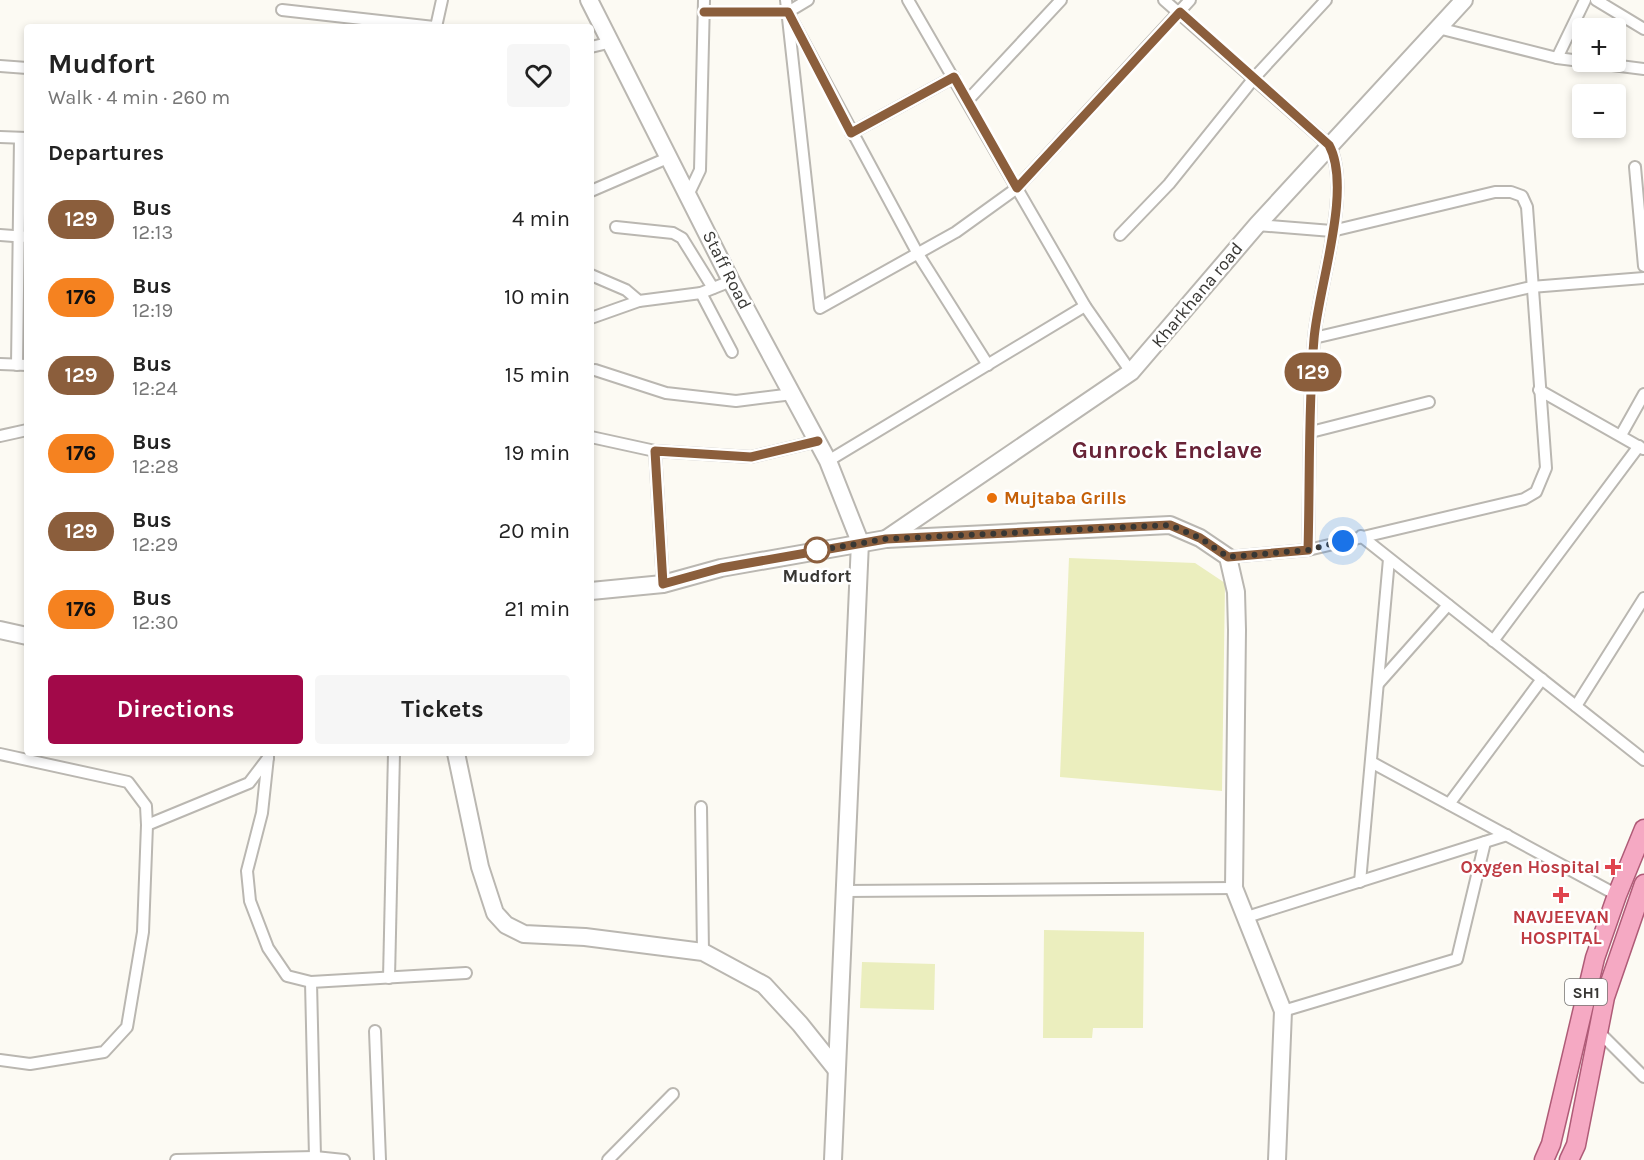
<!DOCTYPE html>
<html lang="en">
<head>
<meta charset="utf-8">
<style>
  body { margin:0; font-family:Karla,sans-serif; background:#f6f6f6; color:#222; height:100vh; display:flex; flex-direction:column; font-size:22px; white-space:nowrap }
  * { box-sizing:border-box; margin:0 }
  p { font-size:20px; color:#767676 }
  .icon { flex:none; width:33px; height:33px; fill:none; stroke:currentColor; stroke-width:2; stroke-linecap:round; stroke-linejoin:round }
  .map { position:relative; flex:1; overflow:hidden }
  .side { position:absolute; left:24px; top:24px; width:570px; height:732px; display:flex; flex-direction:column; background:#fff; border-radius:6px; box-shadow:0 3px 9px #0003 }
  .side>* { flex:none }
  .badge { padding:0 12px; border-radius:20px; font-size:21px; line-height:39px }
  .fabs { position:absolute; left:1572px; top:18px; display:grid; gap:12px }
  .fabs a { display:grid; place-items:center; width:54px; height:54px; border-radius:6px; background:#fff; box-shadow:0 3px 9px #0003; font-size:30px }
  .you { position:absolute; width:30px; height:30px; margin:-15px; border:4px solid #fff; border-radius:50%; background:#1a73e8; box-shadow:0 0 0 9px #1a73e833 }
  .map>.badge { position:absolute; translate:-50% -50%; box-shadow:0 0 0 3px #fff }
  h2 { padding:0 24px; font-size:22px; line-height:54px }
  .round { display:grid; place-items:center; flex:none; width:63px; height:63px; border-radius:6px; background:#f6f6f6 }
  .head { display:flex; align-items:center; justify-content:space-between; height:102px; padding:0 24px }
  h1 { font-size:28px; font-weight:700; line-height:45px }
  .button { display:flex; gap:12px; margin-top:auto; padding:12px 24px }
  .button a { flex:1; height:69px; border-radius:6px; background:#a20949; color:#fff; font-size:24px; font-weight:700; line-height:69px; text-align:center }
  .button a+a { background:#f6f6f6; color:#222 }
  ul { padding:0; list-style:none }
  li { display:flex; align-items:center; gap:18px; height:78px; padding:0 24px }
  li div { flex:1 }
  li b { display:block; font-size:22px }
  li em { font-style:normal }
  li .badge { min-width:66px; font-weight:700; text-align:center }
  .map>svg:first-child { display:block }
</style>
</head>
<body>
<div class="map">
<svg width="1644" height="1160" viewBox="0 0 1644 1160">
  <rect width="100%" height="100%" fill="#fcfaf3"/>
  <g fill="#ebeebe">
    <path d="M1069,558L1195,563L1225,583L1222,791L1060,777Z"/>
    <path d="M1044,930L1144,932L1143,1028H1093L1092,1038H1043Z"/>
    <path d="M862,962L935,964L934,1010L860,1008Z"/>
  </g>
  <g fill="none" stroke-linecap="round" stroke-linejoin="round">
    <g stroke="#bab7b1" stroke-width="14">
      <g id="street">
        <path d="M786,0L820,308L956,232L1017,188L1190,0"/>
        <path d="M908,0L1085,306L1131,372"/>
        <path d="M1164,0L1329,145C1353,188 1318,288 1314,339C1308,409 1310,480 1308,550L1228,557"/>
        <path d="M1596,0L1644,29"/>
        <path d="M282,10L434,27"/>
        <path d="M704,12H788L808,0"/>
        <path d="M791,18L918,254L988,365"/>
        <path d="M436,27L442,0"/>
        <path d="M1438,28L1557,58L1644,69"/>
        <path d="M591,47L612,42"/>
        <path d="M1557,58L1585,0"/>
        <path d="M0,66L27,68"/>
        <path d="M968,100L1061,0"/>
        <path d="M851,133L954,77"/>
        <path d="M0,137L27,138"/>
        <path d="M1635,167L1644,266"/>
        <path d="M591,191L670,157"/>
        <path d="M689,193L700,170L704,0"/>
        <path d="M1257,225L1332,231L1495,192H1511L1522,196L1527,207L1546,468L1536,492L1524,499L1308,550"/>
        <path d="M616,227L673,233L682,238L713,288"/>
        <path d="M0,235L27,237"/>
        <path d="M1120,235L1169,184L1255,77L1326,0"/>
        <path d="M591,275L626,290L639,301L701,293L731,281"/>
        <path d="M701,293L732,352"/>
        <path d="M591,318L639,301"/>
        <path d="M1314,338L1531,287L1644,278"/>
        <path d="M0,364L27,365"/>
        <path d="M17,365L20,138"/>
        <path d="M595,370L666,393L736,401L793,394"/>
        <path d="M1539,390L1643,449"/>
        <path d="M1311,432L1429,402"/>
        <path d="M1621,435L1644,394"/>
        <path d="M0,436L27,430"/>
        <path d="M591,437L655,451L751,457L818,441"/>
        <path d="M655,451L663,584"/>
        <path d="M828,461L1085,306"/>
        <path d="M1361,536L1644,760"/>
        <path d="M1493,641L1639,446"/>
        <path d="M1378,684L1448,605"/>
        <path d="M1576,706L1644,598"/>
        <path d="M0,754L128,782L146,806L147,825L143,932L127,1027L104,1052L30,1064L0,1060"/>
        <path d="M268,757L262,813L247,871L250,901L268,948L287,976L311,982"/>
        <path d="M1371,762L1617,895"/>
        <path d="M1449,804L1542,679"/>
        <path d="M701,807L703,952"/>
        <path d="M147,825L249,783L268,758"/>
        <path d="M1360,882L1389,559"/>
        <path d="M845,891L1234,888"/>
        <path d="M1247,917L1507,835"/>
        <path d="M389,978L394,753"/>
        <path d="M1283,1011L1457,959L1485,842"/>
        <path d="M375,1031L380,1160"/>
        <path d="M1599,1032L1644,1077"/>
        <path d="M315,1157L311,982L466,973"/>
        <path d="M176,1160L315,1157L344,1160"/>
        <path d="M608,1160L673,1094"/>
      </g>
    </g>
    <g stroke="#bab7b1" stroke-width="20">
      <g id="secondary">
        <path d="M589,0L731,281L828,461L860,542L833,1160"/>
        <path d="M886,539L1131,372L1257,225L1464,0"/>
        <path d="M591,591L663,584L721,568L886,539L1170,525L1200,538L1228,557L1236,592L1237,630L1234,888L1283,1011L1277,1160"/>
        <path d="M0,630L27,636"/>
        <path d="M456,753L480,867L495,913L506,925L524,934L585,937L703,952L764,985L800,1024L836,1069"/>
      </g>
    </g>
    <g stroke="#af5b77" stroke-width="21">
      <g id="primary">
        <path d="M1544,1160L1551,1144L1595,958L1617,895L1644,829"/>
        <path d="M1569,1160L1576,1145L1605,997L1644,884"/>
      </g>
    </g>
    <use href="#street" stroke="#fff" stroke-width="10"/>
    <use href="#secondary" stroke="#fff" stroke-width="16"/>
    <use href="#primary" stroke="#f5a9c3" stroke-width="18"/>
  </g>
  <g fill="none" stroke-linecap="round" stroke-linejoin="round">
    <g stroke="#fff" stroke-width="14">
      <path id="line" d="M704,12H788L851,133L954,77L1017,188L1180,12L1329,145C1353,189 1318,288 1314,339C1308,409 1310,480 1308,550L1228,557L1200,538L1170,525L886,539L721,568L663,584L655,451L751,457L818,441"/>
    </g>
    <use href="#line" stroke="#8b5e3c" stroke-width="9"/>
    <path stroke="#383734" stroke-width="6" stroke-dasharray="0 10.8" d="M817,550L814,551L886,539L1170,525L1200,538L1228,557L1308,550L1343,541"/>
  </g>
  <circle fill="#e8710a" stroke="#fff" stroke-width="2" cx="992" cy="498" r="6"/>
  <circle fill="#fff" stroke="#8b5e3c" stroke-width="3" cx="817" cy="550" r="12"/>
  <g fill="#e0444e" stroke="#fff" stroke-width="2">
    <path d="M1610 858h6v6h6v6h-6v6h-6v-6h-6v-6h6z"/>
    <path d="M1558 886h6v6h6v6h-6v6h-6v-6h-6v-6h6z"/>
  </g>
  <g text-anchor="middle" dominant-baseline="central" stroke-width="5" stroke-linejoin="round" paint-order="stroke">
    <rect fill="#fff" stroke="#747371" stroke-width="1.5" x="1565" y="979" width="42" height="26" rx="4.5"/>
    <g font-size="16" font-weight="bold" fill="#383734">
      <text x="1586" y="992">SH1</text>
    </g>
    <g font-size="18" fill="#383734" stroke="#fff">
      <text transform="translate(727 270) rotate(63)">Staff Road</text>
      <text transform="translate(1197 295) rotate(-50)">Kharkhana road</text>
    </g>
    <g font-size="18" font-weight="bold" fill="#c56008" stroke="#fff" text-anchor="start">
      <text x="1004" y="498">Mujtaba Grills</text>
    </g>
    <g font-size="18" font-weight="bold" fill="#383734" stroke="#fff">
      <text x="817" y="576">Mudfort</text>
    </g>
    <g font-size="18" font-weight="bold" fill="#be3a42" stroke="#fff" text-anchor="end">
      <text x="1600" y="867">Oxygen Hospital</text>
      <text x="1561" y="917" text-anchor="middle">NAVJEEVAN<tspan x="1561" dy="21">HOSPITAL</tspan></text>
    </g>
    <g font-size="24" font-weight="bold" fill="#682337" stroke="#fff">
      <text x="1167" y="450">Gunrock Enclave</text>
    </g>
  </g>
</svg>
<div class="fabs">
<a>+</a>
<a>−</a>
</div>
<div class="you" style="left:1343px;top:541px"></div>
<b class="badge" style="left:1313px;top:372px;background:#8b5e3c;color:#fff">129</b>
<section class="side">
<div class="head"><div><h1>Mudfort</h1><p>Walk · 4 min · 260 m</p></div><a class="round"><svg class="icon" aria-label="heart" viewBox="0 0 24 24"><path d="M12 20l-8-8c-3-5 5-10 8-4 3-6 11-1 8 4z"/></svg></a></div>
<h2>Departures</h2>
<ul>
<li><span class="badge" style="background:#8b5e3c;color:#fff">129</span><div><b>Bus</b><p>12:13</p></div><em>4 min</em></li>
<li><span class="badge" style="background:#f58220;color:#111">176</span><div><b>Bus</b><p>12:19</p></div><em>10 min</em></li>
<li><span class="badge" style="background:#8b5e3c;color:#fff">129</span><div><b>Bus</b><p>12:24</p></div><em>15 min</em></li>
<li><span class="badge" style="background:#f58220;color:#111">176</span><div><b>Bus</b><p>12:28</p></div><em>19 min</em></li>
<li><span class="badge" style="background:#8b5e3c;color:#fff">129</span><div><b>Bus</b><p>12:29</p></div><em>20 min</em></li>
<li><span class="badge" style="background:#f58220;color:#111">176</span><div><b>Bus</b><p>12:30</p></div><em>21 min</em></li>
</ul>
<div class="button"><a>Directions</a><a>Tickets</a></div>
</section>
</div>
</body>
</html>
